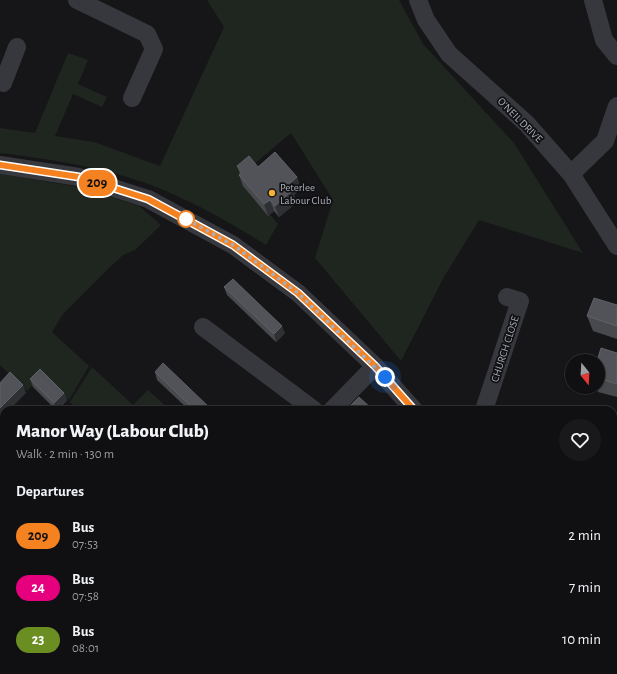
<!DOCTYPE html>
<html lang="en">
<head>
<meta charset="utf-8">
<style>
  body { margin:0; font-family:"Alegreya Sans",sans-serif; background:#19191b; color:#f1f3f6; height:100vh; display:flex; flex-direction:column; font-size:15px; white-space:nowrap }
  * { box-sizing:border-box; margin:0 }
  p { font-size:13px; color:#9c9d9f }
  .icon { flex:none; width:22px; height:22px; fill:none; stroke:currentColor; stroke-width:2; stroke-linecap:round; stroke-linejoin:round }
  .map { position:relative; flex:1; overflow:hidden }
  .drawer { position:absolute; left:0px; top:406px; width:617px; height:268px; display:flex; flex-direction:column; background:#101012; border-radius:12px 12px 0 0; box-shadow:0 1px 3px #0004,0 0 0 1px #303032 }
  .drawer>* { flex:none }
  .badge { padding:0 8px; border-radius:13px; font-size:14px; line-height:26px }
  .needle { width:26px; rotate:162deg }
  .tools { position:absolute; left:565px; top:354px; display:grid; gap:8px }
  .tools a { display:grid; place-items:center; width:40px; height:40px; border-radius:50%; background:#101012; box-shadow:0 1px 3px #0004,0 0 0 1px #303032; font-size:20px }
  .you { position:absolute; width:20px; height:20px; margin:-10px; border:3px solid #fff; border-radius:50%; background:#1a73e8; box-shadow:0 0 0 6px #1a73e833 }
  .map>.badge { position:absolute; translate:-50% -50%; box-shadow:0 0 0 2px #fff }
  h2 { padding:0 16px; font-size:15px; line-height:36px }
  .round { display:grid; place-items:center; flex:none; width:42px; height:42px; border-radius:21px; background:#19191b }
  .headline { display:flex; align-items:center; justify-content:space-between; height:68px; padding:0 16px }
  h1 { font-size:19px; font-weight:800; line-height:30px }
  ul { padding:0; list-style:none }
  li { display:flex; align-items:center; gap:12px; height:52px; padding:0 16px }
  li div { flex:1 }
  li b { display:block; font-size:15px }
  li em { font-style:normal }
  li .badge { min-width:44px; font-weight:700; text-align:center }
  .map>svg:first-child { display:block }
</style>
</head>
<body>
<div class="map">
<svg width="617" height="674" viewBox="0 0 617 674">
  <rect width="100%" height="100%" fill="#161618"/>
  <rect fill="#222225" x="328" y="670" width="109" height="4"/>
  <g fill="#1e261f">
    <path d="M207,0H399L423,44L514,143L583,253L479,220L444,277L401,361L315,258L333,200L291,133L239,177L278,224L266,245C234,225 201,206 166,191C114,169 57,160 0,153V128L35,133L68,53L88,60L78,84L107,97L102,107L73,94L55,136L94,142L160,166L224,27Z"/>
    <path d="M0,174L79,187L139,206L161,225L135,250L123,255L109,268L63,314L52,332L89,366L69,400L44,374L27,391L0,365Z"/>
    <path d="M92,367L133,405L148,390L170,410H78L70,402Z"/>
    <path d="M4,480V594L0,578V484Z"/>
    <path d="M73,670H103L98,674H60Z"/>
    <path d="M284,670H327V674H285Z"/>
  </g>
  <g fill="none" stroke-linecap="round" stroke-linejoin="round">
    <g stroke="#37383d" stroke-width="18">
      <path d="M77,0L147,34L154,49L132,98"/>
      <path d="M418,0L426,20L449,54L527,124L571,174L617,246"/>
      <path d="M593,0L604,40L617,56"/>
      <path d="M0,82L3,83L17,47"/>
      <path d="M0,165L79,177L148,199L233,245L298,293L375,366L414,410"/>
      <path d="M571,174L605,141L617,106"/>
      <path d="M203,327L314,410"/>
      <path d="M332,410L375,366"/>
      <path d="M484,410L520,301L507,297"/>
      <path d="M613,521L617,524"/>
      <path d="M613,554L617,548"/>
      <path d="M170,670L174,674"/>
      <path d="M440,670V674"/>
      <path d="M16,674L34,670"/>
      <path d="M538,674L540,670"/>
    </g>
  </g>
  <g fill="#47494d">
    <path d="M237,166L258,167L297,177L301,189L294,195L296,203L279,217L274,211L268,216L243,186L239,175L240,174Z"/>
    <path d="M224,287L285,333L276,342L227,295Z"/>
    <path d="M617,305V339L593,331L587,316Z"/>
    <path d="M617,353V397L598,392L596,387H598V361Z"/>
    <path d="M155,372L212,410H189L157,380Z"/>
    <path d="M30,379L64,393L67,400L61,407L55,409L33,387Z"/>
    <path d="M259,670H281L277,674H262Z"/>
  </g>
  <g fill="#2f3033">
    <path d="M297,177L301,189L294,195L296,203L279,217L275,206L287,186Z"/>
    <path d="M270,200L274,211L268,216L264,204Z"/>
    <path d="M282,326L285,333L276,342L274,334Z"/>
    <path d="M23,385L26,393L9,410H4V415L0,419V408Z"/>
    <path d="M64,393L67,400L57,410L54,403Z"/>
    <path d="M1,469L4,476L0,480V470Z"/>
    <path d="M136,670H145L146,672L143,674H131Z"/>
    <path d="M238,670H247L243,674H234Z"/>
    <path d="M271,670H281L277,674H267Z"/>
    <path d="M361,670H363L364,674H358Z"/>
  </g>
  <g fill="#525359" stroke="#5f6168">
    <path d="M275,152L297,177L287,186L292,191L275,206L270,200L264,204L239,175L242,172L237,166L249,156L258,167Z"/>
    <path d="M233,279L282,326L274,334L224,287Z"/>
    <path d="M594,298L617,305V326L587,316Z"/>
    <path d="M601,348L617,353V384L598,378V361H597Z"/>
    <path d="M163,363L212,410H195L155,372Z"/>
    <path d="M40,369L64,393L54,403L30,379Z"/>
    <path d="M10,372L23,385L0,408V383Z"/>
    <path d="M359,397L373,410H346Z"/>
    <path d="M59,405L64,410H54Z"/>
    <path d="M613,573L617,574V674H552L554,670H613Z"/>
    <path d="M117,670H136L131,674H112Z"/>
    <path d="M183,670H204L208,674H179Z"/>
    <path d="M222,670H238L234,674H218Z"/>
    <path d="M263,670H271L267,674Z"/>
    <path d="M338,670H361L358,674H335Z"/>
    <path d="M388,670H389L395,674H386Z"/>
  </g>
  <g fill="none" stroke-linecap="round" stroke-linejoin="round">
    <g stroke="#fff" stroke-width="9">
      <path id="line" d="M0,165L79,177L148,199L233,245L298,293L375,366L414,410"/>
    </g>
    <use href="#line" stroke="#f58220" stroke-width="6"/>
    <path stroke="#a8adb8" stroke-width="4" stroke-dasharray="0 7.2" d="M186,219L184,218L233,245L298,293L385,377"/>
  </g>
  <circle fill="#f2b134" stroke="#111113" stroke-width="1.5" cx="272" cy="193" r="4"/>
  <circle fill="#fff" stroke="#f58220" stroke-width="2" cx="186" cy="219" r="8"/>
  <g text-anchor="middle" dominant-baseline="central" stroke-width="3.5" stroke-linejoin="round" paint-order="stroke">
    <g font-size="11" fill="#a8adb8" stroke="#111113">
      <text transform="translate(520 120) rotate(45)">O'NEIL DRIVE</text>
      <text transform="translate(505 349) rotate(-72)">CHURCH CLOSE</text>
    </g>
    <g font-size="11" fill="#a8adb8" stroke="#111113" text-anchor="start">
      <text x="280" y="187">Peterlee<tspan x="280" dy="13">Labour Club</tspan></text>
    </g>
  </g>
</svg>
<div class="tools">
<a><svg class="needle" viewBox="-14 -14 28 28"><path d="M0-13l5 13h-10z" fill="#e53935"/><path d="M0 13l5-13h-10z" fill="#9c9d9f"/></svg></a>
</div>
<div class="you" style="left:385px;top:377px"></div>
<b class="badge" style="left:97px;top:183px;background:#f58220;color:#111">209</b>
<section class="drawer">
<div class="headline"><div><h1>Manor Way (Labour Club)</h1><p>Walk · 2 min · 130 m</p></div><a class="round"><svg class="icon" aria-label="heart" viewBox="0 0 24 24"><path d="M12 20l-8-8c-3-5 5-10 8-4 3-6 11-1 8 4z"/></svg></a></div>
<h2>Departures</h2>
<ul>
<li><span class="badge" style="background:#f58220;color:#111">209</span><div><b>Bus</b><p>07:53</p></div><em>2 min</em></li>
<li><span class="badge" style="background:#e6007e;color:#fff">24</span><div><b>Bus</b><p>07:58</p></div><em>7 min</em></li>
<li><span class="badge" style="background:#6b8e23;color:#fff">23</span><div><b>Bus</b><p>08:01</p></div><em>10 min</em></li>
</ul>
</section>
</div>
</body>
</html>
